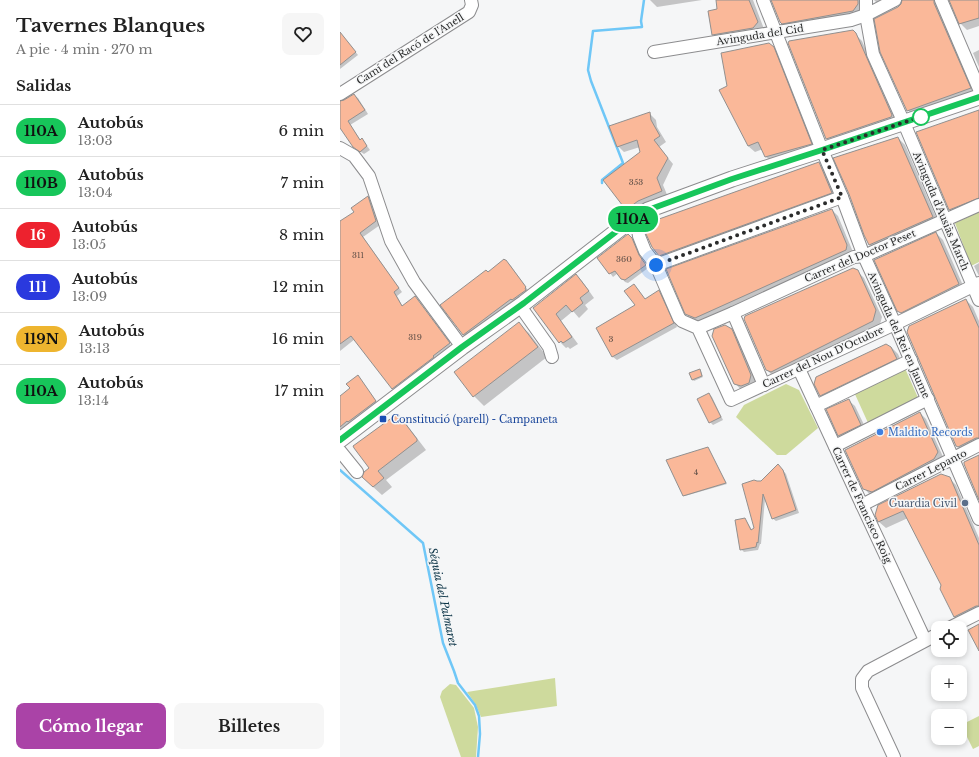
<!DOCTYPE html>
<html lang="es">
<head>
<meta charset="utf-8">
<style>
  body { margin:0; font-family:"Libre Baskerville",serif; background:#f6f6f6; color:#222; height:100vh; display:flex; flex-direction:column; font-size:15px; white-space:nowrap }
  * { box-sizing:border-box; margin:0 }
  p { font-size:13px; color:#767676 }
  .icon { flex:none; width:22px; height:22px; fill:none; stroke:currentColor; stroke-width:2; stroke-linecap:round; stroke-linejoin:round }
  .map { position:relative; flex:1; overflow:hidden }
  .panel { display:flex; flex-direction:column; background:#fff; width:340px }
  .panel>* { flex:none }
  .badge { padding:0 8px; border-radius:13px; font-size:14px; line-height:26px }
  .buttons { position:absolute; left:591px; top:621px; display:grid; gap:8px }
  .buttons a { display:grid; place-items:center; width:36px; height:36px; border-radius:8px; background:#fff; box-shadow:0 2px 6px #0003; font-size:20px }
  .you { position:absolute; width:20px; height:20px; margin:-10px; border:3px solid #fff; border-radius:50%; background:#1a73e8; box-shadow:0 0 0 6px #1a73e833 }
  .map>.badge { position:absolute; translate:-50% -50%; box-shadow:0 0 0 2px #fff }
  h2 { padding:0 16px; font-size:15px; line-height:36px }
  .round { display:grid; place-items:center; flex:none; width:42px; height:42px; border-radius:8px; background:#f6f6f6 }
  .headline { display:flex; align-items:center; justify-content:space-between; height:68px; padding:0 16px }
  h1 { font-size:19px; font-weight:700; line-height:30px }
  .action { display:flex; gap:8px; margin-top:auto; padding:8px 16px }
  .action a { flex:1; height:46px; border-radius:8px; background:#aa43a7; color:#fff; font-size:16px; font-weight:700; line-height:46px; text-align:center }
  .action a+a { background:#f6f6f6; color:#222 }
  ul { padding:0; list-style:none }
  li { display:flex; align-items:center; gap:12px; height:52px; padding:0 16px; border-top:1px solid #e0e0e0 }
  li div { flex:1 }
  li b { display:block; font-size:15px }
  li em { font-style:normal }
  li .badge { min-width:44px; font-weight:700; text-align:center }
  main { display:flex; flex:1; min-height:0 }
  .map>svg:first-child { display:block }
</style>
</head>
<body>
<main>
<section class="panel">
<div class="headline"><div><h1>Tavernes Blanques</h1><p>A pie · 4 min · 270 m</p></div><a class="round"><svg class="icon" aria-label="heart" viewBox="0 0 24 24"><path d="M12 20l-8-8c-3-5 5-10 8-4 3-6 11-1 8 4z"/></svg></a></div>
<h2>Salidas</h2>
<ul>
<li><span class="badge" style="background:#17c65a;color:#111">110A</span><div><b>Autobús</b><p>13:03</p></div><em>6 min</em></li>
<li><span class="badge" style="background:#17c65a;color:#111">110B</span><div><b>Autobús</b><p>13:04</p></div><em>7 min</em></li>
<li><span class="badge" style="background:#ed222e;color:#fff">16</span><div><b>Autobús</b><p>13:05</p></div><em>8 min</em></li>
<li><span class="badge" style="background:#2a39de;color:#fff">111</span><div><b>Autobús</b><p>13:09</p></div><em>12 min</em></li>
<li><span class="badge" style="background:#eeb52f;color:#111">119N</span><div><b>Autobús</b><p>13:13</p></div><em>16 min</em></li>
<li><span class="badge" style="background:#17c65a;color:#111">110A</span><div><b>Autobús</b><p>13:14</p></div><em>17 min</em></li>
</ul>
<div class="action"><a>Cómo llegar</a><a>Billetes</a></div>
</section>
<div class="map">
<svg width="639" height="757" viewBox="0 0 639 757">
  <rect width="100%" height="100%" fill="#f5f6f7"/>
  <g fill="#ceda9d">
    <path d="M639,212V262L631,266L615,223Z"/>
    <path d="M564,366L579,400L529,425L514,392Z"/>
    <path d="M446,384L459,390L478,428L446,455H437L396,417L404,405Z"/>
    <path d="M215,678L217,706L141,717L136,705L127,692Z"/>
    <path d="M110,684L116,685L134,708L138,727L136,757H121L100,697L102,691Z"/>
    <path d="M639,716V746L633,749L621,725Z"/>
  </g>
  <g fill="#0003">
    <path d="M310,0H362L317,7Z"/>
    <path d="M377,0H413L424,29L379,41L373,34L378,10Z"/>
    <path d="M432,0H525V11L449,30L441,22Z"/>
    <path d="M534,0H557L542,8Z"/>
    <path d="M574,0H604L636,95L574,117L568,110Z"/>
    <path d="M610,0H639V26L627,30L620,23Z"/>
    <path d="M513,32L522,41L558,122L493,145L487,139Z"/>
    <path d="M0,39H5L18,55L0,69Z"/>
    <path d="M429,44L440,55L477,150L433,163L426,157L423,149L415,152L408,146L389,87Z"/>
    <path d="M639,50V67L633,53Z"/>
    <path d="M14,95L18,98L28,114L10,125L21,141L25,143L30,150L24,154L18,150L0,126V102Z"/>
    <path d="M639,111V206L616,216L610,210Z"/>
    <path d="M310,114L316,120L317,127L326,142L319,147L333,164L323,185L328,197L293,215L287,209L301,152L300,147L284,152L278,146Z"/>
    <path d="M558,138L565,145L599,224L537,251L530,245L525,235Z"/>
    <path d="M479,163L485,170L498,199L326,262L319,255Z"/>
    <path d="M28,197L32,201L40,225L23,237L62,292L57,296L63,307L79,302L113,348L56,392L15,339L0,351V222L15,212Z"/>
    <path d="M492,210L498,216L513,252L362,324L353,320L346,313Z"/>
    <path d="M596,233L603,240L625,290L565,317L558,310Z"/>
    <path d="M292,238L295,242L301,258L308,268L288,283L285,282L278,273L273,277L259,258Z"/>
    <path d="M166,261L171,266L190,293L129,340L124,335L101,305Z"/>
    <path d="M639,263V276L634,266Z"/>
    <path d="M517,271L524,278L542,317L539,328L434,377L427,370Z"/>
    <path d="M236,275L242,281L254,298L245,305L248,309L239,318L233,311L221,321L238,344L230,349L228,347L226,348L220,342L195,308Z"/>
    <path d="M294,285L305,300L319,291L322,295L337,327L277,360L273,357L258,329L296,305Z"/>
    <path d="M626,300L633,307L639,321V446L624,452L617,446Z"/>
    <path d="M179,324L189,333L207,357L144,406L134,396Z"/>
    <path d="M391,330L398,336L417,382L401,390L395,383Z"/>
    <path d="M551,347L558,354L563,365L487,402L481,395Z"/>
    <path d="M361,371L363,377L354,381L353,380Z"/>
    <path d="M21,381L39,405L0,434V397Z"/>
    <path d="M369,394L372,397L383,420L373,425L370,422Z"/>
    <path d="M508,400L515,406L527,431L506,442L499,435Z"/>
    <path d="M580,413L586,419L604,459L530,495L524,488Z"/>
    <path d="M58,416L67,425L86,450L46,480L52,487L42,495L32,486L30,468Z"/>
    <path d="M369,450L387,484L345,496L344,495Z"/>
    <path d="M441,468L446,474L459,513L436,521L432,518L425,499L421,544H420L418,550L404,552L401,549L404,519L407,522L412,530L415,529L421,482Z"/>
    <path d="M609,478L616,485L639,538V614L621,623L614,617L602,584L568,518L546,528L539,522L536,515Z"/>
  </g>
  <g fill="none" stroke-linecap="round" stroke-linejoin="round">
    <g stroke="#6fc7f7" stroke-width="2.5">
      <path d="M262,183V180L283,163L251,81L248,70L253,31L302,27L301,21L304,0"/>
      <path d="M0,470L83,543L103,643L114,671L118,683L135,705L139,716L140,734L138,757"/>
    </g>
  </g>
  <g fill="#fab899" stroke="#92908f">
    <path d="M376,0H409L418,22L413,28L372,35L368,11L377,9Z"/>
    <path d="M431,0H518V4L513,11L442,24L440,22Z"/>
    <path d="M562,0H594V3L631,88L567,111L540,52L534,19L558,7L561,4Z"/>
    <path d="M609,0H639V18L619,24Z"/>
    <path d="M513,30L516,33L552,115L551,117L486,139L448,43L449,41Z"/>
    <path d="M0,32L16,52L0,65Z"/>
    <path d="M429,43L434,47L472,144L425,157L418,142L408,146L379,90L387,86L381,53Z"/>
    <path d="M14,94L25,110L8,121L20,140L22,138L27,146L20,152L13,147L0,128V101L4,100Z"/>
    <path d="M639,110V198L609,210L576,132Z"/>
    <path d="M310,112L311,120L320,136L314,140L328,158L317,178L322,191L298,201L286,210L263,180L300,152L297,140L277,147L269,126Z"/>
    <path d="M558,137L593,217L529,245L524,235L509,194L493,158Z"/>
    <path d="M479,162L492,193L319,256L312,247L306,234L305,224Z"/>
    <path d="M28,196L36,221L20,233L59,288L54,292L62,306L75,296L110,343L93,356L94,357L52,389L11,336L0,344V221L14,212L11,208Z"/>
    <path d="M492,209L507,245L506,250L355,318L345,314L326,269Z"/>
    <path d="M596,232L619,284L561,313L557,311L534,260Z"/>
    <path d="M288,234L292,238L299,255L306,265L285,280L281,279L275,271L269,274L257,258Z"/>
    <path d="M164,259L165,260H166L186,287L185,288L186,290L172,300L171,299L123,335L100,305L146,270L148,272Z"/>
    <path d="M513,268L518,270L536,310L533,321L431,372L426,370L404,319L405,316Z"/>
    <path d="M236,274L249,291L240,298L243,303L232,312L226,305L216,314L232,337L223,343L221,341L219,343L193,308Z"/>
    <path d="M294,284L305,299L319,290L334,323L272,357L256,328L295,305L284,291Z"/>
    <path d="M626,299L639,328V438H636L618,447L616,446L567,332L569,326Z"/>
    <path d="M179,322L198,347L133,397L114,372Z"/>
    <path d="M385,325L392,329L411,375L409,383L401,386L394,384L372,336L374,329Z"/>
    <path d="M546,344L551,347L557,359L480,396L474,384L476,377Z"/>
    <path d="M360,369L362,376L352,380L349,373Z"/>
    <path d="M18,375L36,401L8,422L7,421L0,427V396L10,388L6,384Z"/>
    <path d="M369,393L381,417L369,423L357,399Z"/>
    <path d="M509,399L521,425L498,436L486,409Z"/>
    <path d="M580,412L598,452L594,459L532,492L523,489L505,450Z"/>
    <path d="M57,414H58L77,439V441L38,471L44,478L33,487L22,477L24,472L29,468L14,448L13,446Z"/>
    <path d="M368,447L386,483L343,496L326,460Z"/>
    <path d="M639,455V500L624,464V462Z"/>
    <path d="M438,464L443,470L456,510L432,519L423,494L418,543L417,542L416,547L400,550L395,520L405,518L411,530L414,528L402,484L414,480L417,481H421Z"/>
    <path d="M601,474L610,477L639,545V606H636L614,617L600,589L601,585L563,511L538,522L535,515L538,505Z"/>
    <path d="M639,624V651L628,630Z"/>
  </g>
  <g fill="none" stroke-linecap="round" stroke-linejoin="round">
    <g stroke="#8c8c8e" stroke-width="14">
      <g id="minor">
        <path d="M423,0L482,150L502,197L524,256L555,324L639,519"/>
        <path d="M526,0V15L533,54L564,123L639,300"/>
        <path d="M601,0L639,89"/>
        <path d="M314,52L511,20L526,15L555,0"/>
        <path d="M0,94L129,12L132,5L131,0"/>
        <path d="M0,148L14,156L29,176L51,241L74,282L122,347"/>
        <path d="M293,219L297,224L299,236L305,251L316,265L339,318L342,321L358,328L391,400L555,324L639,283"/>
        <path d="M316,265L502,197"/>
        <path d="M180,306L209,347L212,357"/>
        <path d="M393,313L424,385"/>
        <path d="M358,328L393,313L514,257L524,256L639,205"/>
        <path d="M459,369L522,505L585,640"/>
        <path d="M476,406L571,360"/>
        <path d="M495,446L588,399"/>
        <path d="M0,451L17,472"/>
        <path d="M522,505L639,445"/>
        <path d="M609,628L639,613"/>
        <path d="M554,757L522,688V679L528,671L598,634"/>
      </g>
    </g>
    <g stroke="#8c8c8e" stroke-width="17">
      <path id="major" d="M0,440L122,347L184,303L286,224L308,210L392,179L482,150L639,97"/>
    </g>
    <use href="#minor" stroke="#fff" stroke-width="12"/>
    <use href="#major" stroke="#fff" stroke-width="15"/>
  </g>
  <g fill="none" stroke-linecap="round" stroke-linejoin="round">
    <g stroke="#fff" stroke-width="9">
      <path id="line" d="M0,440L122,347L184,303L286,224L308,210L392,179L482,150L639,97"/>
    </g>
    <use href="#line" stroke="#17c65a" stroke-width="6"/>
    <path stroke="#2b2c2c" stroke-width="4" stroke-dasharray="0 7.2" d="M316,265L502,197L482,150L583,116L581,117"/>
  </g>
  <circle fill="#fff" stroke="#17c65a" stroke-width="2" cx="581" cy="117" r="8"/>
  <rect fill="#1a4fb4" stroke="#f5f6f7" stroke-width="1.5" x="39" y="415" width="8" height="8" rx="2"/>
  <circle fill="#3f7fe0" stroke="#f5f6f7" stroke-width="1.5" cx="540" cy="432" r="4"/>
  <circle fill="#5c6f8a" stroke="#f5f6f7" stroke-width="1.5" cx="625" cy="503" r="4"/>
  <g text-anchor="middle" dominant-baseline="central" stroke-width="3" stroke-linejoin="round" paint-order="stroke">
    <g font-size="8" fill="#5f4f47">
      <text x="296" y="182">353</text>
      <text x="18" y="255">311</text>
      <text x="284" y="259">360</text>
      <text x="75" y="337">319</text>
      <text x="271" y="339">3</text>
      <text x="356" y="472">4</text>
    </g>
    <g font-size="10" fill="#2b2c2c" stroke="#f5f6f7">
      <text transform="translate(420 35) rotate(-9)">Avinguda del Cid</text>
      <text transform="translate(70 49) rotate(-32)">Camí del Racó de l'Anell</text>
      <text transform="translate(601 211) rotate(67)">Avinguda d'Ausiàs March</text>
      <text transform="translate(520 256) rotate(-23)">Carrer del Doctor Peset</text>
      <text transform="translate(559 335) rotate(66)">Avinguda del Rei en Jaume</text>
      <text transform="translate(483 357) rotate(-25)">Carrer del Nou D'Octubre</text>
      <text transform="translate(591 470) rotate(-27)">Carrer Lepanto</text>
      <text transform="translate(522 505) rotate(65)">Carrer de Francisco Roig</text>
    </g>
    <g font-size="10" fill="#164399" stroke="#f5f6f7" text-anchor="start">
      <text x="51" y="419">Constitució (parell) - Campaneta</text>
    </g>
    <g font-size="10" fill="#366cbe" stroke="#f5f6f7" text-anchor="start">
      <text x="548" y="432">Maldito Records</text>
    </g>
    <g font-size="10" fill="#4e5e75" stroke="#f5f6f7" text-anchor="end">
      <text x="617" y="503">Guardia Civil</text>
    </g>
    <g font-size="11" font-style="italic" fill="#0c3447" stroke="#f5f6f7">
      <text transform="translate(103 597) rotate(78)">Séquia del Palmaret</text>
    </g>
  </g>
</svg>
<div class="buttons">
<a><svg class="icon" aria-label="locate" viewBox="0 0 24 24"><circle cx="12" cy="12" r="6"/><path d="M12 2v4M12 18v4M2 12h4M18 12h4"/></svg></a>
<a>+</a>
<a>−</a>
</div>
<div class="you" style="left:316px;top:265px"></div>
<b class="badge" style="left:293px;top:219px;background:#17c65a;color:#111">110A</b>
</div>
</main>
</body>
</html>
